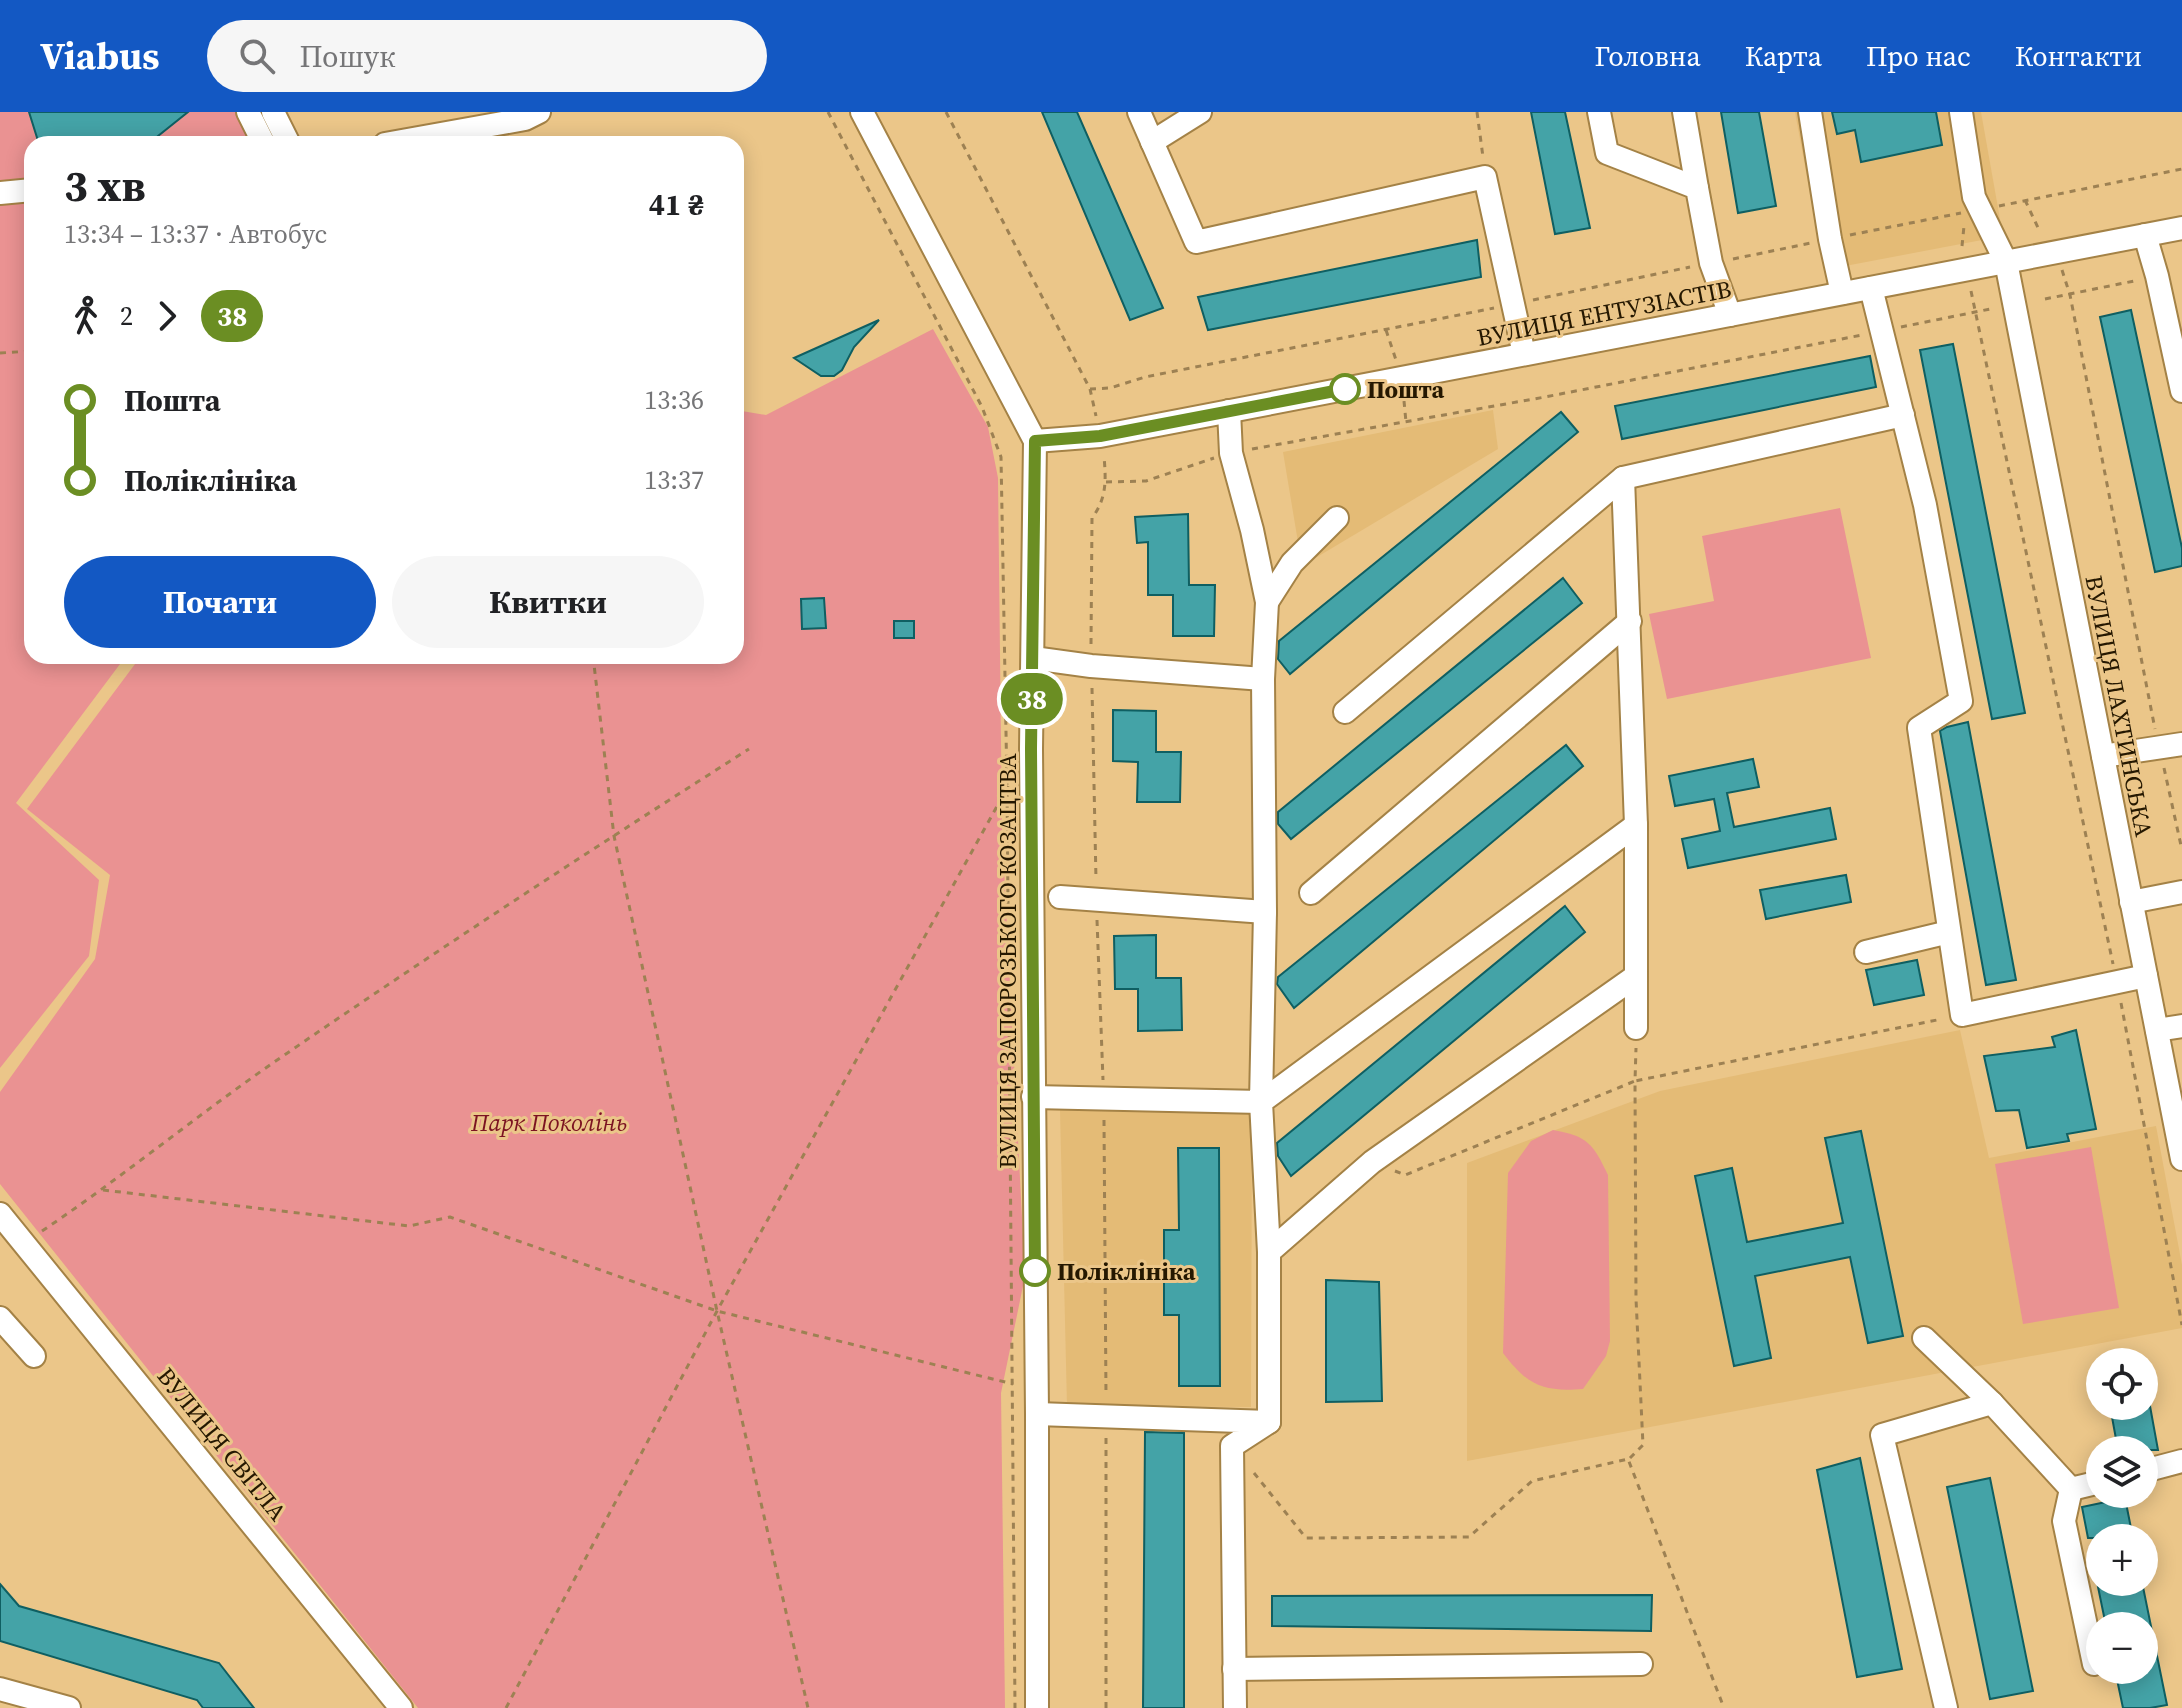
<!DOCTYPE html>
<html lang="uk">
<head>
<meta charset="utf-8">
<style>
  body { margin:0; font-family:"Source Serif 4",serif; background:#f6f6f6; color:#202124; height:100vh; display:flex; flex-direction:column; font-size:30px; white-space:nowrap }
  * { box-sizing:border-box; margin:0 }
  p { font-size:26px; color:#757577 }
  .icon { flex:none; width:44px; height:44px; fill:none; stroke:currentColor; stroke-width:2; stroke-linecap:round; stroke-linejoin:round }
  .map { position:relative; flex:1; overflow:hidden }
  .sheet { position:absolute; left:24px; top:24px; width:720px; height:528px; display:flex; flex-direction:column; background:#fff; border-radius:24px; box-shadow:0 4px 20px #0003 }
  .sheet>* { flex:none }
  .badge { padding:0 16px; border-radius:26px; font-size:28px; line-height:52px }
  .controls { position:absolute; left:2086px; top:1236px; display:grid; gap:16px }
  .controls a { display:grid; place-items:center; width:72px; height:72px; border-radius:50%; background:#fff; box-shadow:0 4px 20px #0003; font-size:40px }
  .map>.badge { position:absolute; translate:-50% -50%; box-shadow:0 0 0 4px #fff }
  .legs { display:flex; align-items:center; gap:12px; height:88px; padding:0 40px; font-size:26px }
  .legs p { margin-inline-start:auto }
  .summary { display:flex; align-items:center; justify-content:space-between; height:136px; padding:0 40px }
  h1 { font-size:44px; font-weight:700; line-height:60px }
  .cta { display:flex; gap:16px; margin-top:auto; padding:16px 40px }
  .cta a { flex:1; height:92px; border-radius:48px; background:#1358c3; color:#fff; font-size:32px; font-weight:700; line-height:92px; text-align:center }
  .cta a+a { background:#f6f6f6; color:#202124 }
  ul { padding:0 40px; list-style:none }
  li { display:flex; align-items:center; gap:28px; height:80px; font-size:30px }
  li i { display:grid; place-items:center; width:12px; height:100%; margin:0 10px; background:currentColor }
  li i::after { content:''; width:20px; height:20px; margin:-10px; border:6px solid; border-radius:50%; background:#fff }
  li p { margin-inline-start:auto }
  li:first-child i { background:linear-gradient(#0000 50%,currentColor 0) }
  li:last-child i { background:linear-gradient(currentColor 50%,#0000 0) }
  header { display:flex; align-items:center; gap:48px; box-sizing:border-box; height:112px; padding:0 40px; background:#1358c3; color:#fff }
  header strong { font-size:38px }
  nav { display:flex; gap:44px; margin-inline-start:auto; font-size:28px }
  .search { width:560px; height:72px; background:#f6f6f6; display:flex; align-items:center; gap:20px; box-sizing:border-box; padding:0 28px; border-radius:44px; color:#757577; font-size:30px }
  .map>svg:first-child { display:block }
</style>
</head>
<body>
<header>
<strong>Viabus</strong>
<div class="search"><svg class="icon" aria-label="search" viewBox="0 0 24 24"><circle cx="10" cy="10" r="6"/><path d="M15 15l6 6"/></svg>Пошук</div>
<nav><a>Головна</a><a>Карта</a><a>Про нас</a><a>Контакти</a></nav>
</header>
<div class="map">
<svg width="2182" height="1596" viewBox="0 0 2182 1596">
  <rect width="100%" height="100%" fill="#ebc689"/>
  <g fill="#e4bb76">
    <path d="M1795,0H1981L2003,124L1824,158Z"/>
    <path d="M1493,298L1498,337L1302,454L1283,340Z"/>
    <path d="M1960,918L1989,1046L2156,1014L2182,1153V1216L1467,1349V1051L1660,979Z"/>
    <path d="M1060,998L1252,1002L1251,1295L1067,1294Z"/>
  </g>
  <g fill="#ea9292">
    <path d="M0,0H236L253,32H32V544H126L16,691L99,768L89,844L0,956Z"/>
    <path d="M933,217L988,315L998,366L1002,717L1025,1164L1001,1281L1005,1596H418L0,1072V980L95,847L110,763L27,697L141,544H736V298L766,303Z"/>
    <path d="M1840,396L1871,546L1667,587L1649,502L1714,489L1702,424Z"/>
    <path d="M1553,1018C1588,1024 1593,1032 1608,1063L1610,1229L1606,1244L1583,1277C1543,1280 1528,1274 1503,1241L1508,1061L1531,1029Z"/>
    <path d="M2091,1035L2119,1196L2023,1212L1995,1052Z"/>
  </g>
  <g fill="#44a3a7" stroke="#0f5f62" stroke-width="2">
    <path d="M29,0H188L148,32H39Z"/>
    <path d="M1042,0H1077L1163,196L1130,208Z"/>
    <path d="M1531,0H1565L1590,116L1555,122Z"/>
    <path d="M1721,0H1759L1776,94L1738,101Z"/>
    <path d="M1832,0H1936L1942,33L1861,50L1855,18L1837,22Z"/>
    <path d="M1477,128L1481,165L1208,218L1198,185Z"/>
    <path d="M2131,198L2182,436V454L2155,460L2100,205Z"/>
    <path d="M879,208L854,235L842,258L834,264H821L794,246Z"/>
    <path d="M1953,232L2025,601L1992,607L1920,238Z"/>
    <path d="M1870,244L1876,275L1622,327L1615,294Z"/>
    <path d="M1561,300L1578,320L1290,562L1278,547L1279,529Z"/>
    <path d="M1188,402L1189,473H1215L1214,524H1173V483H1148V430L1137,431L1135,405Z"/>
    <path d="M1563,466L1582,491L1291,727L1278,712V700Z"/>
    <path d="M824,486L826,516L802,517L801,487Z"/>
    <rect x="894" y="509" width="20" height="17"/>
    <path d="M1113,598L1156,599V640H1181L1180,690H1137L1138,650L1113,649Z"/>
    <path d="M1968,610L2016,868L1986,873L1940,619L1947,615Z"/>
    <path d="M1566,633L1583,654L1294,896L1277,872L1278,865Z"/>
    <path d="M1753,647L1759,675L1727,681L1734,715L1830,696L1836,727L1688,756L1682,727L1720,719L1714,687L1675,694L1669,664Z"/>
    <path d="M1846,763L1851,790L1766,807L1760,778Z"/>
    <path d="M1565,794L1585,820L1291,1064L1278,1044L1277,1031Z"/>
    <path d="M1156,823V866H1181L1182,918L1138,919V877H1115L1114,824Z"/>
    <path d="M1917,848L1924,883L1874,893L1866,858Z"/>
    <path d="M2076,918L2096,1017L2067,1022L2069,1029L2027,1036L2019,998L1996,999L1984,944L2055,935L2052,925Z"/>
    <path d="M1861,1019L1903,1224L1868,1231L1850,1145L1755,1164L1771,1246L1734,1254L1695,1064L1732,1056L1747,1130L1843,1111L1825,1026Z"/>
    <path d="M1178,1036H1219L1220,1274H1179V1203H1164V1118H1179Z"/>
    <path d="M1326,1168L1379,1170L1382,1289L1326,1290Z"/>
    <path d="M2110,1294H2150L2158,1338H2118Z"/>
    <path d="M1145,1320L1184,1321V1596H1143Z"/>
    <path d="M1860,1346L1902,1557L1857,1565L1817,1358Z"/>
    <path d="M1990,1366L2033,1579L1990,1587L1947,1375Z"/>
    <path d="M2125,1386L2133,1426H2088L2082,1395Z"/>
    <path d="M2097,1470H2142L2167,1593L2150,1596H2123L2115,1558H2144V1514H2106Z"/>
    <path d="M0,1472L19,1494L219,1551L254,1596H203L197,1588L0,1529Z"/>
    <path d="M1652,1483L1651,1519L1272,1514V1484Z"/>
  </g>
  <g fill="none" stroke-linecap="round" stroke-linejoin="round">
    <g stroke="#a48246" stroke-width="26">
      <g id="minor">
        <path d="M248,0L264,32"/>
        <path d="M273,0L289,32"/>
        <path d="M862,0L1035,329L1031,637L1037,1302V1596"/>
        <path d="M1139,0L1196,130L1485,65L1524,242"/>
        <path d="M1599,0L1607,41L1697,76L1711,151L1730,203"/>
        <path d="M1684,0L1697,76"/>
        <path d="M1810,0L1830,127L1842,181"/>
        <path d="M1961,0L1974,85L2006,150L2182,1047"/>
        <path d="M1152,30L1200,0"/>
        <path d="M385,32L525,7L539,0"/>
        <path d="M0,81L32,78"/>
        <path d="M2145,123L2157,164L2182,279"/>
        <path d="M1871,176L1925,393L1961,589L1919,616L1962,903L2146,864"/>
        <path d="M1035,329L1100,324L2182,116"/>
        <path d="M1623,366L1636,713V916"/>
        <path d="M1267,490L1292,451L1337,406"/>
        <path d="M1033,546L1091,554L1263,567"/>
        <path d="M1345,600L1623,366L1903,303"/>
        <path d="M2103,644L2182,632"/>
        <path d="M1311,781L1630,509"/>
        <path d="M1060,785L1265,800"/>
        <path d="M2131,790L2182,780"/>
        <path d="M1866,840L1949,820"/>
        <path d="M2157,918L2182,914"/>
        <path d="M1033,985L1261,990L1265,800L1263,567L1267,490L1252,418L1231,341L1229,299"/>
        <path d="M0,1102L401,1596"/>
        <path d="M1269,1140L1372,1050L1636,864"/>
        <path d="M0,1206L34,1244"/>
        <path d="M1924,1226L1992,1291"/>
        <path d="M1037,1302L1269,1310L1232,1334L1235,1596"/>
        <path d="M1269,1310V1140L1261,990L1636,713"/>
        <path d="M2144,1359L2182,1349"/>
        <path d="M2071,1377L2064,1409L2094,1552"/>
        <path d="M2071,1377L2100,1370"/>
        <path d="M1234,1557L1641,1552"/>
        <path d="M0,1577L69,1596"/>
        <path d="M1946,1596L1882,1323L1992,1291L2071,1377"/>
      </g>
    </g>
    <g stroke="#9d8153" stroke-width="3" stroke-dasharray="6 6" stroke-linecap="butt">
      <path d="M828,0L982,295L1001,345L1007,675L1015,1596"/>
      <path d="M946,0L1090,277L1096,304"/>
      <path d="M1477,0L1483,45"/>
      <path d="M2025,88L2040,120"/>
      <path d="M1999,94L2182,57"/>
      <path d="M1850,123L1961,101"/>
      <path d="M1962,134L1964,114"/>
      <path d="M1733,147L1811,131"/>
      <path d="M2062,158L2070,183L2155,617"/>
      <path d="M1971,179L2113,852"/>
      <path d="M2045,187L2139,168"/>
      <path d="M1533,188L1690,155"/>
      <path d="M1901,215L1995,196"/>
      <path d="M1386,218L1396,248"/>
      <path d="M0,241L32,239"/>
      <path d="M1090,277L1110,276L1145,265L1494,196"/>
      <path d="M1404,289L1406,310"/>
      <path d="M1252,337L1545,285L1862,223"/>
      <path d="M1106,370L1146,369L1214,346"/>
      <path d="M1091,532L1092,406C1107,386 1106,368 1104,344"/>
      <path d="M593,544L614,724L717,1199L808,1596"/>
      <path d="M1092,576L1096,768"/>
      <path d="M2164,656L2182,738"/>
      <path d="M1097,808L1103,968"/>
      <path d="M2121,891L2182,1213"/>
      <path d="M1104,1008L1106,1284"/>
      <path d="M1395,1059L1405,1063L1635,969L1636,936"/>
      <path d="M103,1078L409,1114L450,1105L717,1199L1013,1272"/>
      <path d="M42,1119C124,1064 201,1000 283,944C436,839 592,737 749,637"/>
      <path d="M1630,1346L1643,1333L1636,1187L1635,969L1942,907"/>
      <path d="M1254,1361L1306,1426L1469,1425L1532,1369L1628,1347L1724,1596"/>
      <path d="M506,1596L717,1199L1011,669"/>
      <path d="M1106,1596V1324"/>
    </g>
    <use href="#minor" stroke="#fff" stroke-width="22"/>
  </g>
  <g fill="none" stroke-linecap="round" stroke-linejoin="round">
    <g stroke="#fff" stroke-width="18">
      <path id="line-1" d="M1035,1159L1031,637L1035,329L1100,324L1345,277"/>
    </g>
    <use href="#line-1" stroke="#6b8e23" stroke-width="12"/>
  </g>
  <g fill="#fff" stroke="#6b8e23" stroke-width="4">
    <circle cx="1345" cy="277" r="14"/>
    <circle cx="1035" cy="1159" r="14"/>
  </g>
  <g text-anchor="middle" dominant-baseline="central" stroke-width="6" stroke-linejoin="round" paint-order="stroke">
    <g font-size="24" fill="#251801" stroke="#ebc689">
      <text transform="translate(1604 201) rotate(-11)">ВУЛИЦЯ ЕНТУЗІАСТІВ</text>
      <text transform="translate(2119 594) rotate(79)">ВУЛИЦЯ ЛАХТИНСЬКА</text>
      <text transform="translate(1007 849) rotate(-90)">ВУЛИЦЯ ЗАПОРОЗЬКОГО КОЗАЦТВА</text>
      <text transform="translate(222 1332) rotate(51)">ВУЛИЦЯ СВІТЛА</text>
    </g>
    <g font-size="24" font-weight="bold" fill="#251801" stroke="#ebc689" text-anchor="start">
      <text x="1367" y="277">Пошта</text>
      <text x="1057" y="1159">Поліклініка</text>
    </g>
    <g font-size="24" font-style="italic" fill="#7c1322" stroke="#ebc689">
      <text x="549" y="1010">Парк Поколінь</text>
    </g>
  </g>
</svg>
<div class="controls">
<a><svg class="icon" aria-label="locate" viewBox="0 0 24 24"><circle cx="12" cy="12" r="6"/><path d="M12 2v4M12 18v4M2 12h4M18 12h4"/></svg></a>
<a><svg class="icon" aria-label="layers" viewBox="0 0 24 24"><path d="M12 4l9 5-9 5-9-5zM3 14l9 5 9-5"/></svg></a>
<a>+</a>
<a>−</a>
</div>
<b class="badge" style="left:1032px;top:587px;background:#6b8e23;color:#fff">38</b>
<section class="sheet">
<div class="summary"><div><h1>3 хв</h1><p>13:34 – 13:37 · Автобус</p></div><b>41 ₴</b></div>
<div class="legs"><svg class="icon" aria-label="walk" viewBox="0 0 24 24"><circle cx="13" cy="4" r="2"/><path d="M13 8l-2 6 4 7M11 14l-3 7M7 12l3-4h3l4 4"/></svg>2<svg class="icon" aria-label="forward" viewBox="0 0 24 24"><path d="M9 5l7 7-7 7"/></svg><b class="badge" style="background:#6b8e23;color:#fff">38</b></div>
<ul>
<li><i style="color:#6b8e23"></i><b>Пошта</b><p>13:36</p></li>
<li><i style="color:#6b8e23"></i><b>Поліклініка</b><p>13:37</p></li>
</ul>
<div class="cta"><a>Почати</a><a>Квитки</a></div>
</section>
</div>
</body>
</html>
